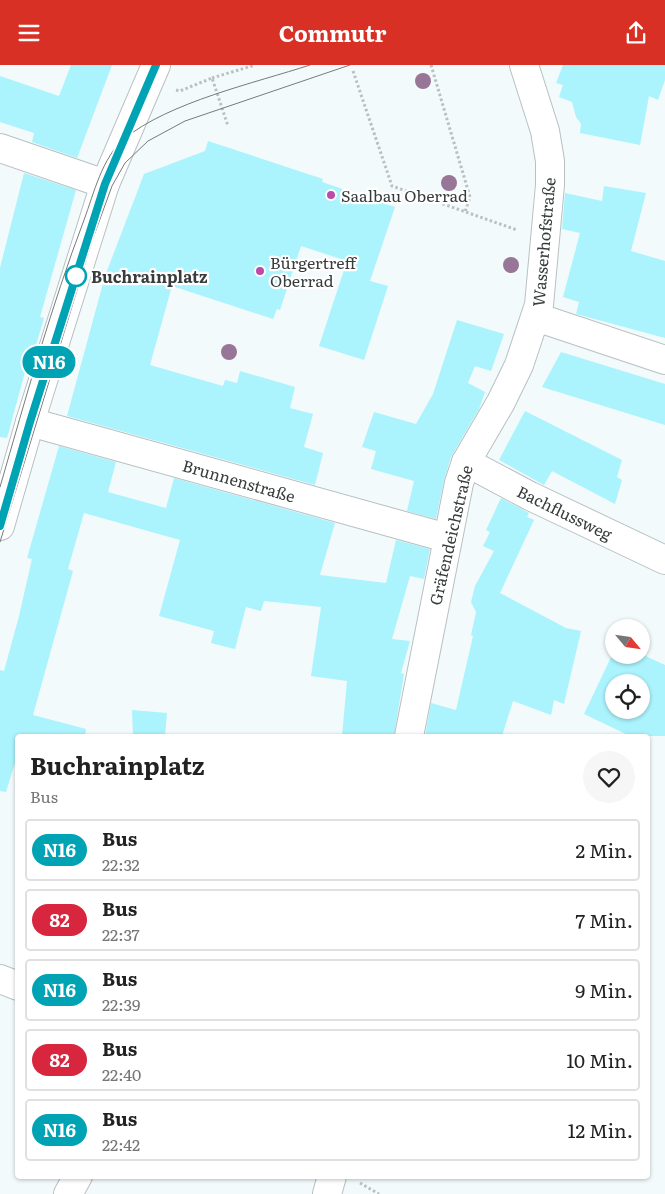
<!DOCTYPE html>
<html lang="de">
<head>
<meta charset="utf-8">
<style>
  body { margin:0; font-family:Literata,serif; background:#f6f6f6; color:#222; height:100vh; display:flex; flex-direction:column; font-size:19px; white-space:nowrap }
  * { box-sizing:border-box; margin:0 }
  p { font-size:16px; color:#767676 }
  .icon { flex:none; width:28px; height:28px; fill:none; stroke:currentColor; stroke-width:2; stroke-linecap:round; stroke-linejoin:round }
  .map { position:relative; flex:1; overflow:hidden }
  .details { position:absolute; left:15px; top:669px; width:635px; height:445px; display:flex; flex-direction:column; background:#fff; border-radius:5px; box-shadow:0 1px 4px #0004 }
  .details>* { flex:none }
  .badge { padding:0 10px; border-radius:16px; font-size:18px; line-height:32px }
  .needle { width:32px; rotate:119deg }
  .buttons { position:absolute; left:605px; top:554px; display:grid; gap:10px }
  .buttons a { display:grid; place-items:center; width:45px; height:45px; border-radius:50%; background:#fff; box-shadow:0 1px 4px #0004; font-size:25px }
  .map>.badge { position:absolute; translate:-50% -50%; box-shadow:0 0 0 2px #fff }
  .round { display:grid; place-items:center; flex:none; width:52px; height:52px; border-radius:26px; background:#f6f6f6 }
  .headline { display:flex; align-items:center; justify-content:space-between; height:85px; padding:0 15px }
  h1 { font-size:24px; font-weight:700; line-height:38px }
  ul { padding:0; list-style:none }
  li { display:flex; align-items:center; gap:15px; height:62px; margin:0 10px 8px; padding:0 5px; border:2px solid #e0e0e0; border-radius:5px }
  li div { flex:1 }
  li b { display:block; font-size:19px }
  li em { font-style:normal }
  li .badge { min-width:55px; font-weight:700; text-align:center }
  header { display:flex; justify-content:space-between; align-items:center; height:65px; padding:0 15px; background:#d93025; color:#fff; font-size:22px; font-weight:700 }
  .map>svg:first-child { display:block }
</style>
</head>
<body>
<header><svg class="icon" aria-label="menu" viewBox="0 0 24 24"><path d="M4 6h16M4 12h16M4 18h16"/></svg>Commutr<svg class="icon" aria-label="share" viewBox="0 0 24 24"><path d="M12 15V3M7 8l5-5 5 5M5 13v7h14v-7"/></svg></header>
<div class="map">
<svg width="665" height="1129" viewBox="0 0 665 1129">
  <rect width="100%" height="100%" fill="#f2fafb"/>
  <g fill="#abf3fd" fill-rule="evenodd">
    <path d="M71,0H112L77,93L32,77L34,68L0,57V11L59,31Z"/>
    <path d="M563,0H665V15L658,35L649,31L640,80L580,68L581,59L576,52L572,37L559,32L563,20L556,18Z"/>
    <path d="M208,76L323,114L322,117L395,142L370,216L388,221L364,295L319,281L347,196L301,181L280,245L277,244L273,254L172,221L150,300L223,321L225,315L237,318L240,306L295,322L290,343L313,349L304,382L323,388L315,420L67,351L105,211L144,109L205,86Z"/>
    <path d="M24,108L76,125L40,252L44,253L31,297L28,296L7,373L0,372V203Z"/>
    <path d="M604,121L646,128L631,186L665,196V273L576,249L579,237L563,232L580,168L562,164L565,128L602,136Z"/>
    <path d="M457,255L504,269L491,306L475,301L468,318L485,327L479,344L451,392L444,415L436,454L407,446L414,416L371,404L376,386L362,382L374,347L416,359L433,329Z"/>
    <path d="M561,287L665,319V360L542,322Z"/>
    <path d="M525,346L622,395L617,412L622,415L615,439L552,406L544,420L499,395Z"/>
    <path d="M59,381L116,397L108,427L166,443L174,413L335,458L320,510L386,518L396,475L430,484L424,514L410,511L392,574L410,576L401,608L404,609L394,671H342L347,616L311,611L321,542L264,536L261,546L246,542L235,584L211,578L214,566L159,551L180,475L84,448L68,504L73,506L33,650L86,664L85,671H18V688L6,727L0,726V605L4,606L19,551L32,494L27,493Z"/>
    <path d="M501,433L529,448L527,452L534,455L500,528L566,563L581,566L564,639L554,635L551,650L513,636L502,671H425L431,638L456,645L473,571L471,570L476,547L471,537L475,521L494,486L483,481L490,467L486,465Z"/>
    <path d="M614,586V590L641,589L665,600V671H630L584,649ZM614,618H641V645H614Z"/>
    <path d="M132,645L167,648L165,671H133Z"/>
  </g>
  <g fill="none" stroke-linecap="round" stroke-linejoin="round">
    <g stroke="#b9c0c2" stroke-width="30">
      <g id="minor">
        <path d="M0,83L105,119"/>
        <path d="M536,252L665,295"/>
        <path d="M30,357L447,473"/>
        <path d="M466,397L530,431L665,495"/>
        <path d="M409,671L459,418L466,397L501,337L519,300L539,240L550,120V96L545,66L524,0"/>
        <path d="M0,914L18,921"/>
        <path d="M68,1129L78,1111"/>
        <path d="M327,1129L332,1111"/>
      </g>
    </g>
    <g stroke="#b9c0c2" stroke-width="30">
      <path id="major" d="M0,461L30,357L105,119L156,0"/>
    </g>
    <g stroke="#b9c0c0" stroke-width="3" stroke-dasharray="2.5 2.5" stroke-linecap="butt">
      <path d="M431,0L470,132L465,147"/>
      <path d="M353,6L392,121L517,165"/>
      <path d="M212,13L255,0"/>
      <path d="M176,25L180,26L212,13L228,61"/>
      <path d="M360,1118L379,1129"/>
    </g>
    <use href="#minor" stroke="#fff" stroke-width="28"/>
    <use href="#major" stroke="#fff" stroke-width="28"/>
    <g stroke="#767b7c" stroke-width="1">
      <path d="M0,422C26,332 51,242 84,155C94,128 102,93 124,74C169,37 255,18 310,0"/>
      <path d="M0,477L92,176L112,121L125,98L148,76L185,56L350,0"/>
    </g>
  </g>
  <g fill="#987697">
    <circle cx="423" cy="16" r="8"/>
    <circle cx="449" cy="118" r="8"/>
    <circle cx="511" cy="200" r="8"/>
    <circle cx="229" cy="287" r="8"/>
  </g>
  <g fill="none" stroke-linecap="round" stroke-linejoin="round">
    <g stroke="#fff" stroke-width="11">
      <path id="line" d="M0,461L30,357L105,119L156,0"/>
    </g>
    <use href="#line" stroke="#00a3b4" stroke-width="8"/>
  </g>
  <g fill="#bb4ba8" stroke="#fff" stroke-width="2">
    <circle cx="331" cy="130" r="5"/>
    <circle cx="260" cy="206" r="5"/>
  </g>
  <circle fill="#fff" stroke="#00a3b4" stroke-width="2.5" cx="76" cy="211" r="10"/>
  <g text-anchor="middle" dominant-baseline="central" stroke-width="4.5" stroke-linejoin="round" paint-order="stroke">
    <g font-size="16" fill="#383c3c" stroke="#fff" text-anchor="start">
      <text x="341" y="130">Saalbau Oberrad</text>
      <text x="270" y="197">Bürgertreff<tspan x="270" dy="18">Oberrad</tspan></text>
    </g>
    <g font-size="16" fill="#383c3c" stroke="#fff">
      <text transform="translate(543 177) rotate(-85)">Wasserhofstraße</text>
      <text transform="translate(239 415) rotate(16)">Brunnenstraße</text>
      <text transform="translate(565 447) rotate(26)">Bachflussweg</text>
      <text transform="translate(450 470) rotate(-77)">Gräfendeichstraße</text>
    </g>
    <g font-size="16" font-weight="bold" fill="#383c3c" stroke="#fff" text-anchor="start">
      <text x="91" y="211">Buchrainplatz</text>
    </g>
  </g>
</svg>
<div class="buttons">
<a><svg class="needle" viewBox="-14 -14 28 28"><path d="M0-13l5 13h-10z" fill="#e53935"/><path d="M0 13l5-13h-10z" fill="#767676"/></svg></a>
<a><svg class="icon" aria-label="locate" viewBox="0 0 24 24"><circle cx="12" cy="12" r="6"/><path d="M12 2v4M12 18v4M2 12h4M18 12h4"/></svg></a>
</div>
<b class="badge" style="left:49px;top:297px;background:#00a3b4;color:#fff">N16</b>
<section class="details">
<div class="headline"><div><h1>Buchrainplatz</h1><p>Bus</p></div><a class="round"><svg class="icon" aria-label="heart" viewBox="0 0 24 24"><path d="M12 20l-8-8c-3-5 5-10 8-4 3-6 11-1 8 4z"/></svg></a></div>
<ul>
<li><span class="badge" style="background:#00a3b4;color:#fff">N16</span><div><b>Bus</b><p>22:32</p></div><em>2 Min.</em></li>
<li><span class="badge" style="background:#d7263d;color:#fff">82</span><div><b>Bus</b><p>22:37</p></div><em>7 Min.</em></li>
<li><span class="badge" style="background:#00a3b4;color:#fff">N16</span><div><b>Bus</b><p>22:39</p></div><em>9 Min.</em></li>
<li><span class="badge" style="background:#d7263d;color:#fff">82</span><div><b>Bus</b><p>22:40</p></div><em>10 Min.</em></li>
<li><span class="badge" style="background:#00a3b4;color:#fff">N16</span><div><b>Bus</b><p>22:42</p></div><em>12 Min.</em></li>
</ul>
</section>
</div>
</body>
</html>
